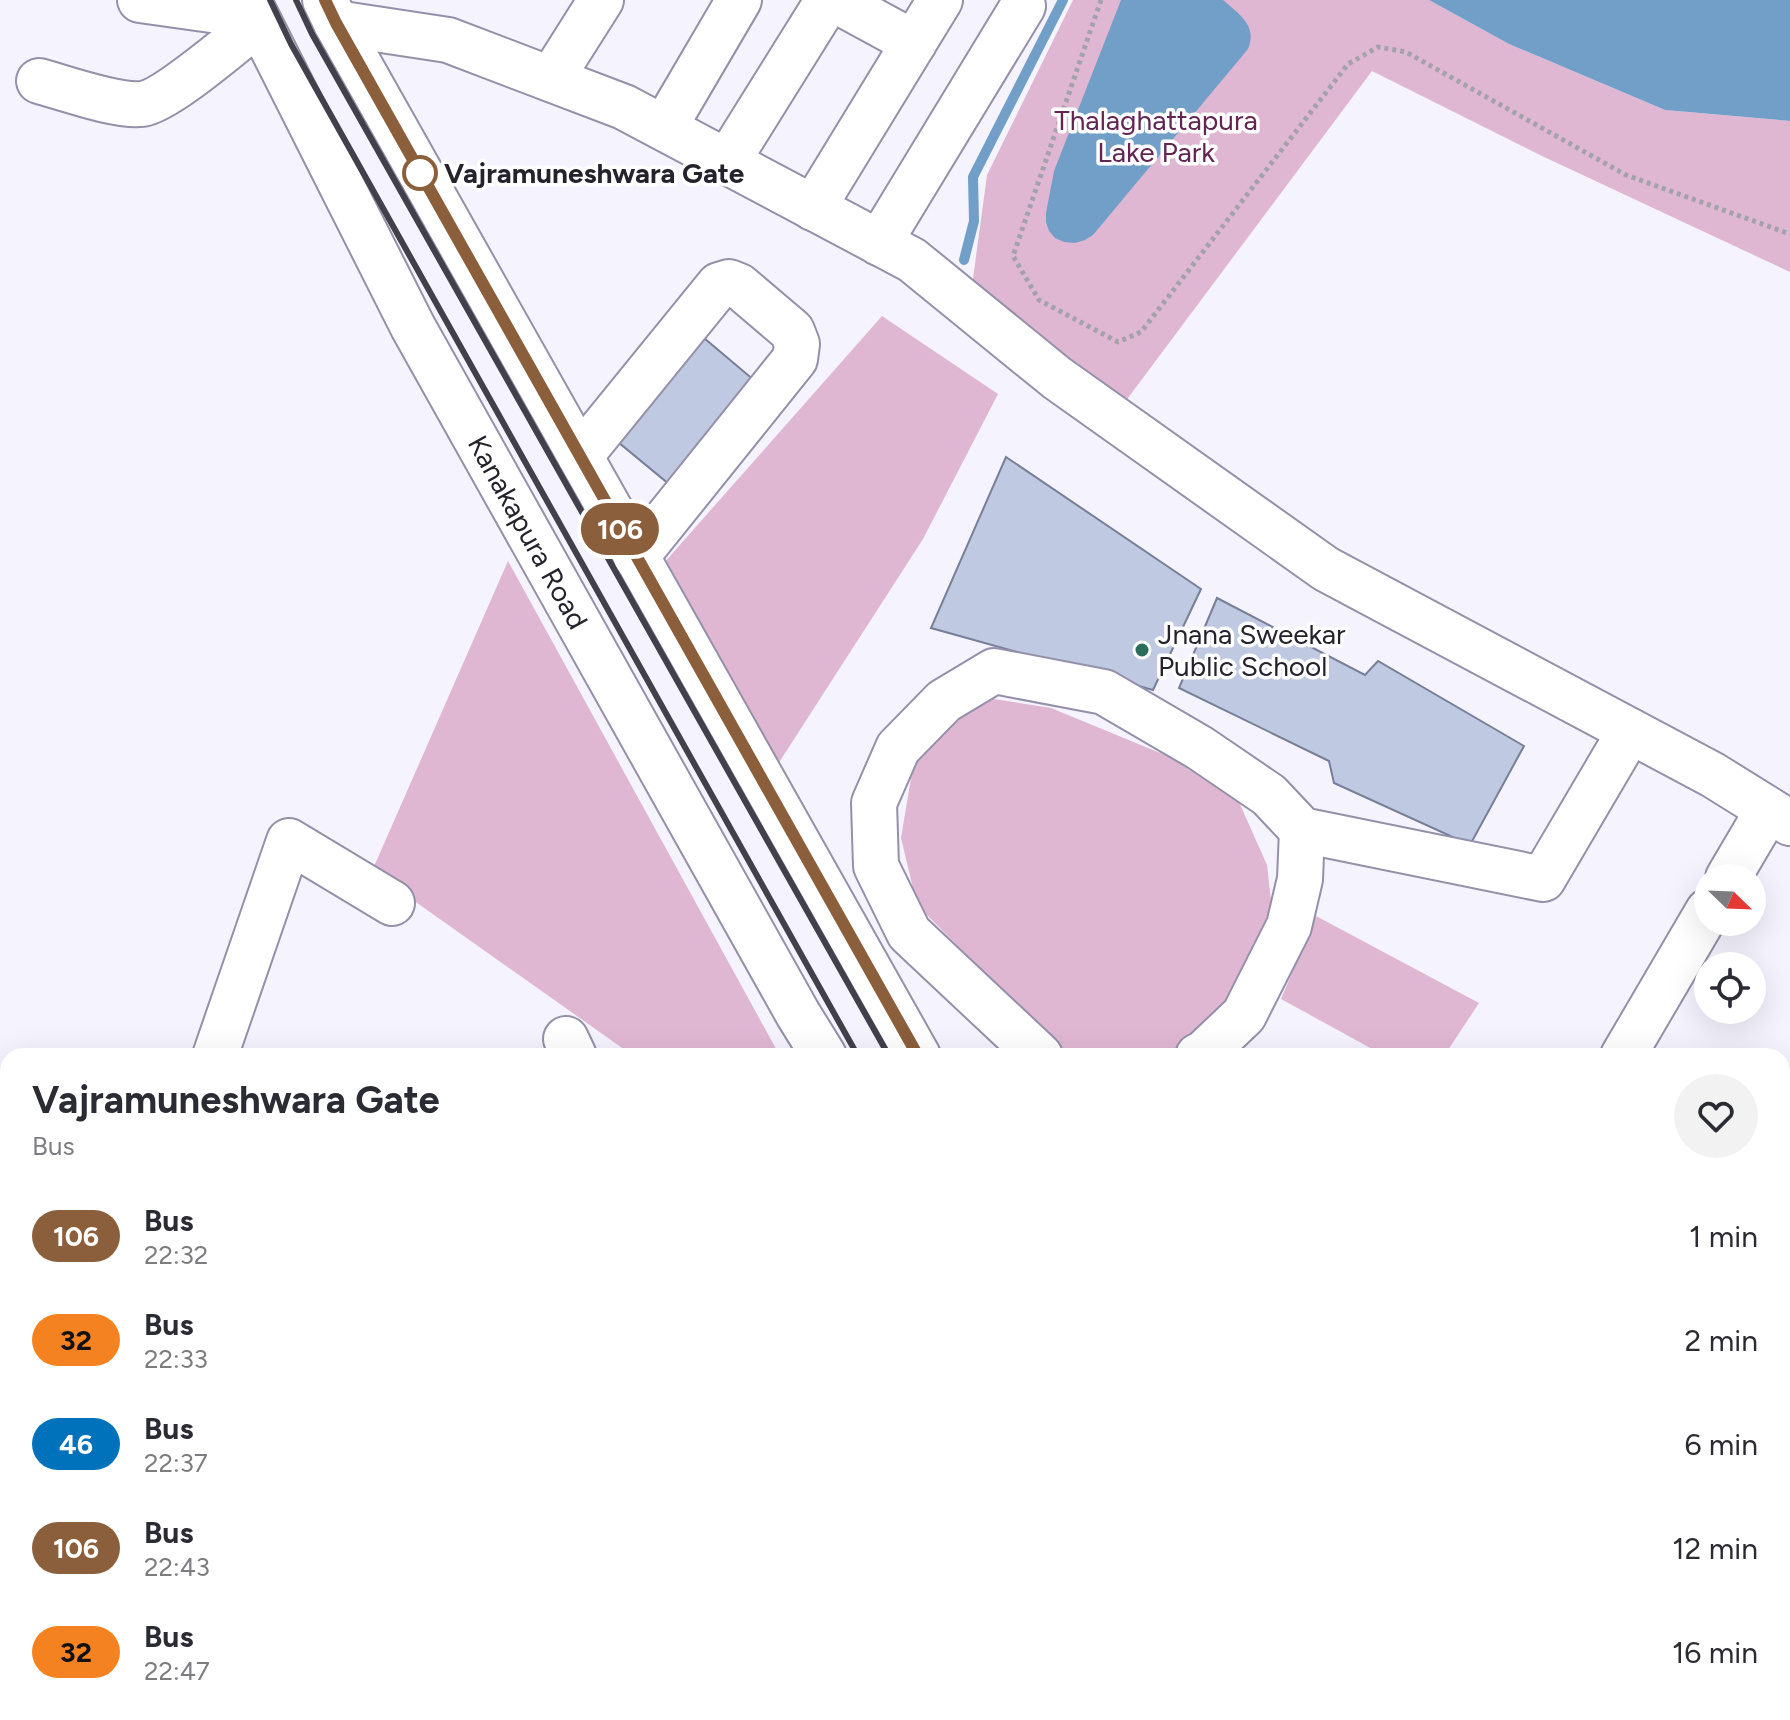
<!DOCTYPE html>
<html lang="en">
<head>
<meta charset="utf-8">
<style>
  body { margin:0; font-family:Figtree,sans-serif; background:#f2f2f3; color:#2b2b33; height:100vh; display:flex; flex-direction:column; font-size:30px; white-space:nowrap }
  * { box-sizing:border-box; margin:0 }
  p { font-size:26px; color:#7c7c81 }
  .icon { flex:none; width:44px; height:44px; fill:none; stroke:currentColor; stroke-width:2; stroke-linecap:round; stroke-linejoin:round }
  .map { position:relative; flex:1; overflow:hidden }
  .details { position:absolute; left:0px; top:1048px; width:1790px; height:672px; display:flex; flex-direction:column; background:#fff; border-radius:24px 24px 0 0; box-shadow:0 8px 32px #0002 }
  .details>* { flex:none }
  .badge { padding:0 16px; border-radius:26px; font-size:28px; line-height:52px }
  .needle { width:52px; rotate:113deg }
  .tools { position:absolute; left:1694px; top:864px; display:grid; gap:16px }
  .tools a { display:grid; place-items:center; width:72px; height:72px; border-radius:50%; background:#fff; box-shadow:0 8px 32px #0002; font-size:40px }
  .map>.badge { position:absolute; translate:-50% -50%; box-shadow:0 0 0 4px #fff }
  .round { display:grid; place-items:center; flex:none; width:84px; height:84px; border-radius:42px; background:#f2f2f3 }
  .summary { display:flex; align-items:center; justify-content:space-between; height:136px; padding:0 32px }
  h1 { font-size:38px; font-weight:700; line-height:60px }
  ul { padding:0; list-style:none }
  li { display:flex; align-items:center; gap:24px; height:104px; padding:0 32px }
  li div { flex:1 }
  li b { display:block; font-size:30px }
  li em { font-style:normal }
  li .badge { min-width:88px; font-weight:700; text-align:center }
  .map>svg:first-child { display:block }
</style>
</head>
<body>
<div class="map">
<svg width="1790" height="1720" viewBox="0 0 1790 1720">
  <rect width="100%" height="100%" fill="#f5f3fe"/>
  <g fill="#e0b7d2">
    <path d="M1073,0H1429L1509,44L1665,110L1790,121V272L1542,156L1372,71L1125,402L972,286L987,175Z"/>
    <path d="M882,316L998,394L923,539L778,764L663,564Z"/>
    <path d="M508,561L780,1056H623L625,1050L372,871Z"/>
    <path d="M982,697L1051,708L1170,757L1239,802L1267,865L1273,919L1243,991L1180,1052L1170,1056H1074L1061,1050L917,905L901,838L914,760Z"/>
    <path d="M1316,916L1479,1003L1444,1056H1385L1281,999Z"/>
  </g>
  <g fill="#719fc7">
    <path d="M1121,0H1223C1239,14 1258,26 1248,49L1093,235L1085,240L1075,243L1064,242L1055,238L1049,231L1046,222V213L1054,171Z"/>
    <path d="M1429,0H1790V121L1665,110L1509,44Z"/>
  </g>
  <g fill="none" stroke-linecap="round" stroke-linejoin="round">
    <path stroke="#719fc7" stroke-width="10" d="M964,260L974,221L973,177L1063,0"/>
  </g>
  <g fill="#bfc9e2" stroke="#767f97" stroke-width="2">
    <path d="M704,338L761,386L675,489L618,442Z"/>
    <path d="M1006,457L1201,589L1153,690L931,628Z"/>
    <path d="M1217,598L1365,675L1378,661L1524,746L1470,845L1334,783L1329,761L1179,688Z"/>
    <path d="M0,1567L8,1571V1657L0,1653Z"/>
    <path d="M0,1699L8,1702V1712H24L21,1720H0Z"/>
    <path d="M149,1712H216L211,1720H144Z"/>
    <path d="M548,1712H606L601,1720H563Z"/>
  </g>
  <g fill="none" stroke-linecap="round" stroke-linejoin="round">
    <g stroke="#9490a9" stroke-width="48">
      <g id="minor">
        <path d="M140,0L254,16"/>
        <path d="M835,0L914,43"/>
        <path d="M336,23L448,40L624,107L912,260L1057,378L1326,569L1713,775L1790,823"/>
        <path d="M551,79L601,0"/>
        <path d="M39,81C65,88 117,107 142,104C166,101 235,41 258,23"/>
        <path d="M664,128L739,0"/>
        <path d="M727,162L828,0"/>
        <path d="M813,208L940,0"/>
        <path d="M879,243L1023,6"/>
        <path d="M580,456L719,285L729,282L739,286L792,331L797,344L795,359L636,557"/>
        <path d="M1728,878L1768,810"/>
        <path d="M566,1039L574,1056"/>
        <path d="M215,1056L289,841L392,903"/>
        <path d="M1040,1056L909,933L876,866L874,803L898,748L944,701L994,671L1104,692L1200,748L1269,795L1302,830L1543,879L1630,731"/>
        <path d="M1198,1056L1204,1053L1244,1015L1289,926L1300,879L1302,830"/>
        <path d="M1623,1056L1708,911"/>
        <path d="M1782,1192L1790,1179"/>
        <path d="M0,1435L8,1439"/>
        <path d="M1782,1441L1790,1445"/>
        <path d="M0,1515L8,1501"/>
        <path d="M0,1558L8,1562"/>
        <path d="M304,1712L320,1720"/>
        <path d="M1575,1712L1586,1720"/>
        <path d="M681,1720L685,1712"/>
      </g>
    </g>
    <g stroke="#9490a9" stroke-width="48">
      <g id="highway">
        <path d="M248,0L413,327L798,1014L824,1056"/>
        <path d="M325,0L336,23L918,1056"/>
        <path d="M1214,1712L1219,1720"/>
        <path d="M1296,1712L1300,1720"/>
      </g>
    </g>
    <path stroke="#a3a2ac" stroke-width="5" stroke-dasharray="4 4" stroke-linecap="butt" d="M1101,0L1013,256L1039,300L1118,342L1141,332L1348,64L1378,47L1406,52L1626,175L1790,234"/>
    <use href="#minor" stroke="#fff" stroke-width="44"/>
    <use href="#highway" stroke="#fff" stroke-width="44"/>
    <g stroke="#42414b" stroke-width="6">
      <path d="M270,0L291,44L858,1056"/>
      <path d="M296,0L312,34L889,1056"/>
      <path d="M1243,1712L1248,1720"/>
      <path d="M1271,1712L1275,1720"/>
    </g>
  </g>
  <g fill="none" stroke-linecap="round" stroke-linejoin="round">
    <g stroke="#fff" stroke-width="18">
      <path id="line" d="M325,0L336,23L918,1056"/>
    </g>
    <use href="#line" stroke="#8b5e3c" stroke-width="12"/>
  </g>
  <circle fill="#fff" stroke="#8b5e3c" stroke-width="4" cx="420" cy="173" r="16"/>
  <circle fill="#2b6c5b" stroke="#fff" stroke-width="3" cx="1142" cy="650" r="8"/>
  <g text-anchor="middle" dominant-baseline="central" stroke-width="7" stroke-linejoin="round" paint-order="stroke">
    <g font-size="28" fill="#632552" stroke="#fff">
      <text x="1156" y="120">Thalaghattapura<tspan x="1156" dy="32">Lake Park</tspan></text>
    </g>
    <g font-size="28" font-weight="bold" fill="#24232d" stroke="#fff" text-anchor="start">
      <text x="444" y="173">Vajramuneshwara Gate</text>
    </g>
    <g font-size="28" fill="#24232d" stroke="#fff">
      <text transform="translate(528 532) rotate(61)">Kanakapura Road</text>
    </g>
    <g font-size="28" fill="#24232d" stroke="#fff" text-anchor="start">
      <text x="1158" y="634">Jnana Sweekar<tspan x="1158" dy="32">Public School</tspan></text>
    </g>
  </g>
</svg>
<div class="tools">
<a><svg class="needle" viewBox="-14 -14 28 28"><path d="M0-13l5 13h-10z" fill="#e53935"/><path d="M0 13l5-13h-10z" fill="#7c7c81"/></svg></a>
<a><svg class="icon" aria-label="locate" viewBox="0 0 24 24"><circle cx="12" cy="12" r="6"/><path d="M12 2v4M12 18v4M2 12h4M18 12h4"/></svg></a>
</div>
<b class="badge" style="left:620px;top:529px;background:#8b5e3c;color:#fff">106</b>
<section class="details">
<div class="summary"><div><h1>Vajramuneshwara Gate</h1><p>Bus</p></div><a class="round"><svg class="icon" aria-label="heart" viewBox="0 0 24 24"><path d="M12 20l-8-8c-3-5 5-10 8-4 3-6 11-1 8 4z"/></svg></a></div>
<ul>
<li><span class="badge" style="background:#8b5e3c;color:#fff">106</span><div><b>Bus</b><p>22:32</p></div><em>1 min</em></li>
<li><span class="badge" style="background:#f58220;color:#111">32</span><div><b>Bus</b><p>22:33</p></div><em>2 min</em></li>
<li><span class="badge" style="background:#0072bc;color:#fff">46</span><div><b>Bus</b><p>22:37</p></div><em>6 min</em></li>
<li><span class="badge" style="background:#8b5e3c;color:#fff">106</span><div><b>Bus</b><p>22:43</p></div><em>12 min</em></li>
<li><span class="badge" style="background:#f58220;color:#111">32</span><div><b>Bus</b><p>22:47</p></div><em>16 min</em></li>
</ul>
</section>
</div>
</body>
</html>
